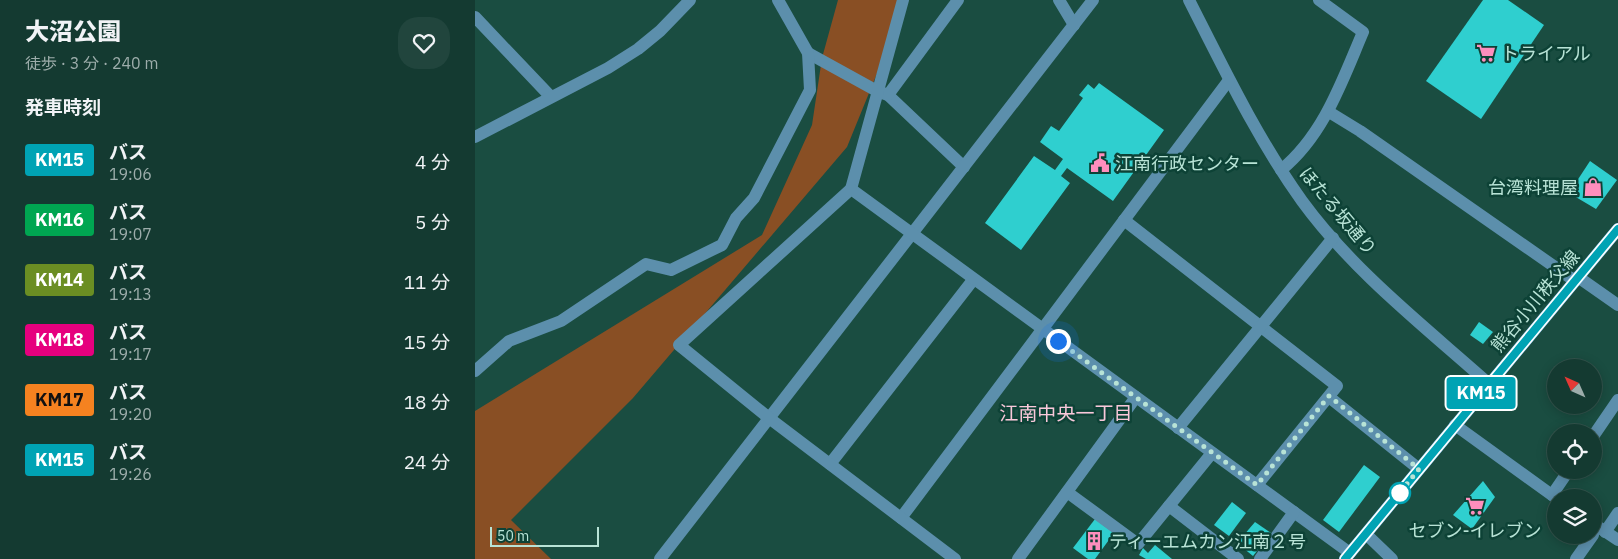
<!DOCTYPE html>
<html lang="ja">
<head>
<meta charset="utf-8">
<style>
  body { margin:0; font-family:"IBM Plex Sans","Noto Sans JP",sans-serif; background:#21453d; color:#f1f3f6; height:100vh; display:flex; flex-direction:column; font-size:19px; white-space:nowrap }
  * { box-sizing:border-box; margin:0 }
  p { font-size:16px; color:#9dadab }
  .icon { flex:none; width:28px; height:28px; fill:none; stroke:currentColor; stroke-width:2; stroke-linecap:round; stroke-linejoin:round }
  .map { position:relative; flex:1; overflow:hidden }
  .drawer { display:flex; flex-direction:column; background:#143a31; width:475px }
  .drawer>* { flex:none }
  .badge { padding:0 10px; border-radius:4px; font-size:18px; line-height:32px }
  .needle { width:32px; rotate:315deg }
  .buttons { position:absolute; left:1072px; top:359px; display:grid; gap:10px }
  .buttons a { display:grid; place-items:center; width:55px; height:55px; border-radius:50%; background:#143a31; box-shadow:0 2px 12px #0003,0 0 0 1px #33544d; font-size:25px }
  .scale { position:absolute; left:15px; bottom:12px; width:109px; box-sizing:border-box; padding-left:5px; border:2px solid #b8e3d6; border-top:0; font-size:14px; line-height:18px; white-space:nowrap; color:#b8e3d6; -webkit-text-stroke:4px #0d4236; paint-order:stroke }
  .you { position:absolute; width:25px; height:25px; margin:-12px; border:4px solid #fff; border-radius:50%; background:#1a73e8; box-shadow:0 0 0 8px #1a73e833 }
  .map>.badge { position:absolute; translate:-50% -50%; box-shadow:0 0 0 2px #fff }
  h2 { padding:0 25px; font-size:19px; line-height:45px }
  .round { display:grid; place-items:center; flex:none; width:52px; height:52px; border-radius:20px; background:#21453d }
  .head { display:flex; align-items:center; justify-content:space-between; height:85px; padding:0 25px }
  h1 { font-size:24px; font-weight:800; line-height:38px }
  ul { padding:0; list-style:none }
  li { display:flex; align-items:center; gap:15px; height:60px; padding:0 25px }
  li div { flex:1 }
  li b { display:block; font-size:19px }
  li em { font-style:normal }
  li .badge { min-width:55px; font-weight:700; text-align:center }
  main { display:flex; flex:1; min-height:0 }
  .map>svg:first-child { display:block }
</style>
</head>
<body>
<main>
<section class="drawer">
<div class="head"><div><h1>大沼公園</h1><p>徒歩 · 3 分 · 240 m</p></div><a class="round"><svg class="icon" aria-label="heart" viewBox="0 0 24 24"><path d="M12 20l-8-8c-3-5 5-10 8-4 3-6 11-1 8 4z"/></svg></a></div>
<h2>発車時刻</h2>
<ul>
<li><span class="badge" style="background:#00a3b4;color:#fff">KM15</span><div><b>バス</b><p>19:06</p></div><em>4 分</em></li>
<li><span class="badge" style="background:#00a651;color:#fff">KM16</span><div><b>バス</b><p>19:07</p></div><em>5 分</em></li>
<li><span class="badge" style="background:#6b8e23;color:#fff">KM14</span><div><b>バス</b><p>19:13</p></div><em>11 分</em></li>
<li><span class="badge" style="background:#e6007e;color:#fff">KM18</span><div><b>バス</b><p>19:17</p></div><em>15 分</em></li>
<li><span class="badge" style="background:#f58220;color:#111">KM17</span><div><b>バス</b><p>19:20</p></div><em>18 分</em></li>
<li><span class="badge" style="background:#00a3b4;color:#fff">KM15</span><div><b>バス</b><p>19:26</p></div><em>24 分</em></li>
</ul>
</section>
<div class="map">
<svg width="1143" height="559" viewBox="0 0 1143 559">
  <rect width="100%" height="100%" fill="#1a4d41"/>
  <path fill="#894f24" d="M363,0H432L372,147L158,398L36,520L76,559H0V411L287,235L337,125L347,58Z"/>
  <g fill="#2fcfcf">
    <path d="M1008,0H1033L1069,25L1006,119L951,81Z"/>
    <path d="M624,83L689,130L638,201L592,168L586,176L595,183L546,250L510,223L559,156L580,170L588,159L565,142L576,126L584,131L608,98L604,95L613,84L619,89Z"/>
    <path d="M1115,161L1142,180L1121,209L1094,193Z"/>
    <path d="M1004,322L1018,332L1008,344L995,335Z"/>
    <path d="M889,465L905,477L864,532L848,520Z"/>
    <path d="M1008,481L1020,497L997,529L978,515Z"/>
    <path d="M757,502L771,513L754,536L739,525Z"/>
    <path d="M620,519L639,533L620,559H613L598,548Z"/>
    <path d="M780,522L796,533L778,556L762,543Z"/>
    <path d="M680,545L697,559H671L664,555L668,548L673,553Z"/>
  </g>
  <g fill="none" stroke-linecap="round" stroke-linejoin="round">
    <g stroke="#5c8fac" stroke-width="12">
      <path d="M584,0L599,25"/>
      <path d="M714,0C749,69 782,138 827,201C878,271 949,326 1013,383"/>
      <path d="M0,17L76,97"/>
      <path d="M333,53L402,91L413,95L489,167"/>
      <path d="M413,95L483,0"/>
      <path d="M854,112L885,131L1100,281"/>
      <path d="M0,137L133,68L163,49L185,31L215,0"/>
      <path d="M806,170C849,135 867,81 888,32L844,0"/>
      <path d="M376,189L428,0"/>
      <path d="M649,220L862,386L782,485"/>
      <path d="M1103,277L1143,305"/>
      <path d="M0,371L34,341L86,321L171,264L196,270L247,245L261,218L279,198L335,90L333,53L303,0"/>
      <path d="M854,397L944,469"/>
      <path d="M980,425L1081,498"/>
      <path d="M703,428L858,238"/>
      <path d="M1119,435L1143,400"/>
      <path d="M355,464L498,280"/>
      <path d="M592,492L663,544L737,453"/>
      <path d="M1077,495L1094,470"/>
      <path d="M694,506L763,559"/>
      <path d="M426,518L754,80"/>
      <path d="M1119,524L1143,540"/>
      <path d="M1130,532L1143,513"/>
      <path d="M891,534L917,559"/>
      <path d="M185,559L618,0"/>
      <path d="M480,559L294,418L204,345L376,189L875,553"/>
      <path d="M543,559L661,397"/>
      <path d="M785,559L819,512"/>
      <path d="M1101,559L1118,535"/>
    </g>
    <path stroke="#98d4f8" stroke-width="12" d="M870,559L1143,229"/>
  </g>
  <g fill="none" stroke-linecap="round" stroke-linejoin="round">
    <g stroke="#fff" stroke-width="11">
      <path id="line" d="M870,559L1143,229"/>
    </g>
    <use href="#line" stroke="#00a3b4" stroke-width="8"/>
    <path stroke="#b8e3d6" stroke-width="5" stroke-dasharray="0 9" d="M583,341L782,485L854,396L944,469L923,495L925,493"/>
  </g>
  <defs>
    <g id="supermarket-bare" transform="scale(1.5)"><path d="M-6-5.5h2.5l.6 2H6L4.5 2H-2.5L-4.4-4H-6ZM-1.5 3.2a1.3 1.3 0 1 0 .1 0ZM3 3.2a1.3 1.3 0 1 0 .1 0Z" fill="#fe8ebd" stroke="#0d4236" stroke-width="2.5" paint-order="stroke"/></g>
    <g id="civic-bare" transform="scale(1.5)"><path d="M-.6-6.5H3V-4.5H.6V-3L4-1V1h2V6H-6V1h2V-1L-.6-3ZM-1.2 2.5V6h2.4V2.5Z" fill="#fe8ebd" stroke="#0d4236" stroke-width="2.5" paint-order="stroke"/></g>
    <g id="shop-bare" transform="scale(1.5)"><path d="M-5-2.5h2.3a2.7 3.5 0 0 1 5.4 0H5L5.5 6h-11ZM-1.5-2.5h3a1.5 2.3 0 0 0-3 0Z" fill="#fe8ebd" stroke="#0d4236" stroke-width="2.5" paint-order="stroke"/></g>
    <g id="building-bare" transform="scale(1.5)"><path d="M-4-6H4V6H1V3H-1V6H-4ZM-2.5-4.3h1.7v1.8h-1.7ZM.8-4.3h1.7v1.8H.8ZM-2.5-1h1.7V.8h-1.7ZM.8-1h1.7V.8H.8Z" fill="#fe8ebd" stroke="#0d4236" stroke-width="2.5" paint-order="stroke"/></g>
  </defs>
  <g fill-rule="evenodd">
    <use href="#supermarket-bare" x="1011" y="53"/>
    <use href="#civic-bare" x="625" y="163"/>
    <use href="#shop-bare" x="1118" y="187"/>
    <use href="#supermarket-bare" x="1000" y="506"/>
    <use href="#building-bare" x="619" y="541"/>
  </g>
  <circle fill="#fff" stroke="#00a3b4" stroke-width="2.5" cx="925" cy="493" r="10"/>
  <g text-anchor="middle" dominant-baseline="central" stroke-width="5" stroke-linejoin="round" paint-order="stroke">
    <g font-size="18" fill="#b8e3d6" stroke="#0d4236" text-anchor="start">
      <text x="1026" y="53">トライアル</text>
      <text x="640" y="163">江南行政センター</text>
      <text x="1103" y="187" text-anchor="end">台湾料理屋</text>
      <text x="1000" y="530" text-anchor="middle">セブン-イレブン</text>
      <text x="634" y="541">ティーエムカン江南２号</text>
    </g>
    <g font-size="18" fill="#b8e3d6" stroke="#0d4236">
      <text transform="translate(863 211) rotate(50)">ほたる坂通り</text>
      <text transform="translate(1060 301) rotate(-50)">熊谷小川秩父線</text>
    </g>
    <g font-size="19" fill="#f9c8da" stroke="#0d4236">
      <text x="591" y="413">江南中央一丁目</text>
    </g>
  </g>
</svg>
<div class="buttons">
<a><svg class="needle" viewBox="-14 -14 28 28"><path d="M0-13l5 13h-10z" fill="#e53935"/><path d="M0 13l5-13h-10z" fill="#9dadab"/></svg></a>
<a><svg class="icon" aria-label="locate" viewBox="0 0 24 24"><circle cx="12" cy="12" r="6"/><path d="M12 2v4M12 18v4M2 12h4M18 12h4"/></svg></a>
<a><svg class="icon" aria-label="layers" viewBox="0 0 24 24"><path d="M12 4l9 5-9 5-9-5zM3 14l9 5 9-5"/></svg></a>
</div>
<div class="scale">50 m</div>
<div class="you" style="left:583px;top:341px"></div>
<b class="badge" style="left:1006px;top:393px;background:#00a3b4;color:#fff">KM15</b>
</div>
</main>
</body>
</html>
